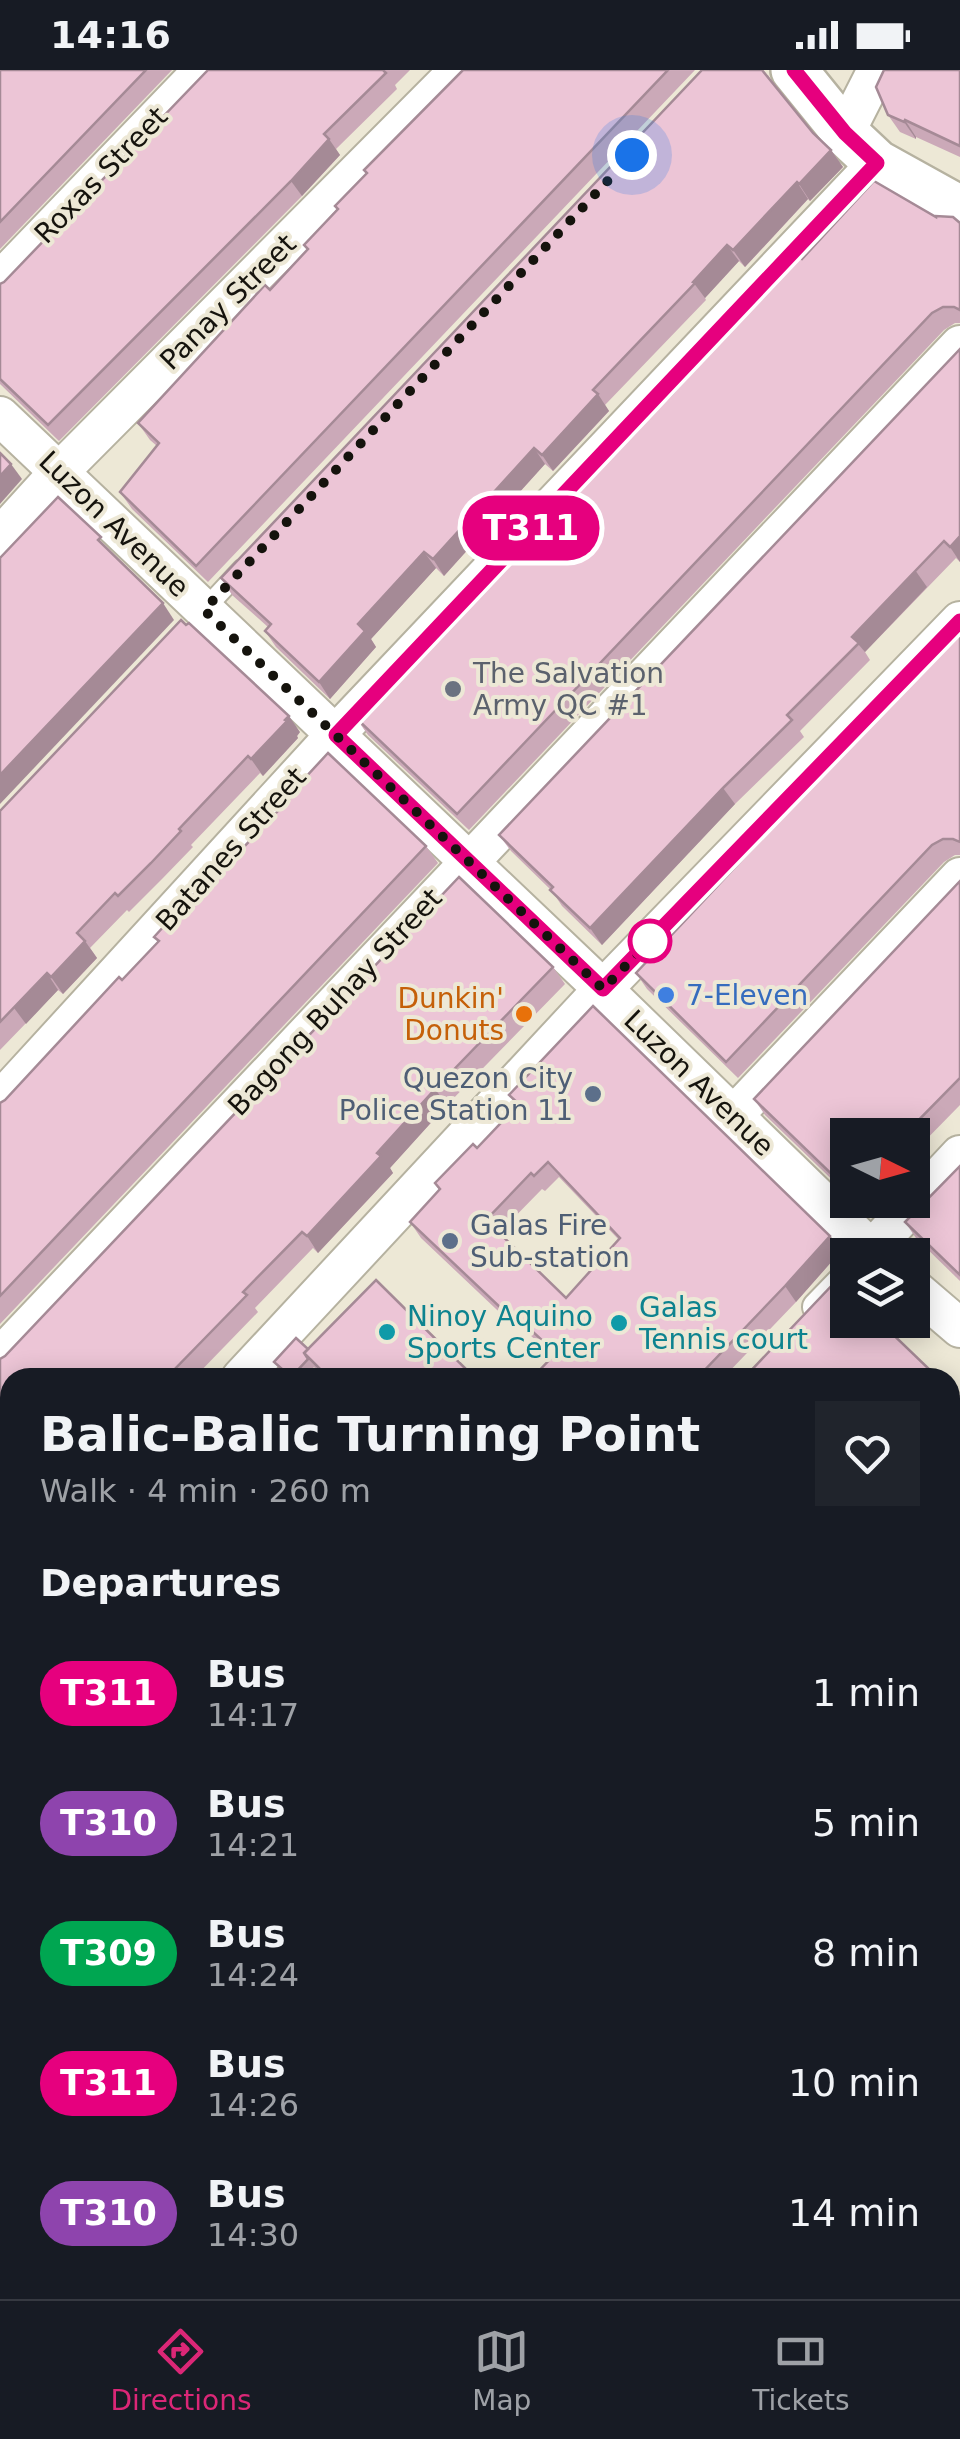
<!DOCTYPE html>
<html lang="en">
<head>
<meta charset="utf-8">
<style>
  body { margin:0; font-family:"DejaVu Sans",sans-serif; background:#20242c; color:#f1f3f6; height:100vh; display:flex; flex-direction:column; font-size:38px; white-space:nowrap }
  * { box-sizing:border-box; margin:0 }
  p { font-size:32px; color:#9ea1a6 }
  .icon { flex:none; width:55px; height:55px; fill:none; stroke:currentColor; stroke-width:2; stroke-linecap:round; stroke-linejoin:round }
  .map { position:relative; flex:1; overflow:hidden }
  .side { position:absolute; left:0px; top:1298px; width:960px; height:932px; display:flex; flex-direction:column; background:#171b24; border-radius:30px 30px 0 0; box-shadow:0 5px 25px #0003 }
  .side>* { flex:none }
  .badge { padding:0 20px; border-radius:32px; font-size:35px; line-height:65px }
  .needle { width:65px; rotate:95deg }
  .controls { position:absolute; left:830px; top:1048px; display:grid; gap:20px }
  .controls a { display:grid; place-items:center; width:100px; height:100px; border-radius:0px; background:#171b24; box-shadow:0 5px 25px #0003; font-size:50px }
  .you { position:absolute; width:50px; height:50px; margin:-25px; border:8px solid #fff; border-radius:50%; background:#1a73e8; box-shadow:0 0 0 15px #1a73e833 }
  .map>.badge { position:absolute; translate:-50% -50%; box-shadow:0 0 0 5px #fff }
  h2 { padding:0 40px; font-size:38px; line-height:90px }
  .round { display:grid; place-items:center; flex:none; width:105px; height:105px; border-radius:0px; background:#20242c }
  .summary { display:flex; align-items:center; justify-content:space-between; height:170px; padding:0 40px }
  h1 { font-size:48px; font-weight:700; line-height:75px }
  ul { padding:0; list-style:none }
  li { display:flex; align-items:center; gap:30px; height:130px; padding:0 40px }
  li div { flex:1 }
  li b { display:block; font-size:38px }
  li em { font-style:normal }
  li .badge { min-width:110px; font-weight:700; text-align:center }
  .status { display:flex; justify-content:space-between; align-items:center; height:70px; padding:0 50px; background:#171b24; direction:ltr }
  .status svg { height:28px; fill:currentColor }
  .dock { display:flex; justify-content:space-around; align-items:center; height:140px; border-top:2px solid #363941; background:#171b24; font-size:28px; color:#9ea1a6 }
  .dock a { display:grid; justify-items:center; gap:5px }
  .dock .on { color:#db2777 }
  .map>svg:first-child { display:block }
</style>
</head>
<body>
<div class="status"><b>14:16</b><svg viewBox="0 0 49 12"><path d="M0 12V9h3v3zM5 12V6h3v6zM10 12V3h3v9zM15 12V0h3v12zM26 1h20v11H26zM47 4h2v5h-2z"/></svg></div>
<div class="map">
<svg width="960" height="2229" viewBox="0 0 960 2229">
  <rect width="100%" height="100%" fill="#ede8d6"/>
  <g fill="none" stroke-linecap="round" stroke-linejoin="round">
    <g stroke="#b6b2a0" stroke-width="22">
      <path id="service" d="M202,542L242,499"/>
    </g>
    <g stroke="#b6b2a0" stroke-width="32">
      <g id="pedestrian">
        <path d="M817,1237L848,1205"/>
        <path d="M950,1352L960,1341"/>
      </g>
    </g>
    <g stroke="#b6b2a0" stroke-width="42">
      <g id="minor">
        <path d="M845,63L877,0"/>
        <path d="M0,211L203,0"/>
        <path d="M0,346L603,919L877,1185"/>
        <path d="M0,467L59,402L459,0"/>
        <path d="M0,1031L335,665L877,93"/>
        <path d="M733,1046L960,807"/>
        <path d="M871,1180L960,1085"/>
        <path d="M912,1217L960,1258"/>
        <path d="M0,1287L960,275"/>
        <path d="M241,1308L603,919L960,551"/>
        <path d="M0,1379L10,1389"/>
        <path d="M0,1566L10,1555"/>
        <path d="M950,1628L960,1617"/>
        <path d="M0,1822L10,1812"/>
        <path d="M950,1898L960,1887"/>
        <path d="M0,2100L10,2089"/>
        <path d="M950,2147L960,2137"/>
        <path d="M126,2229L135,2220"/>
        <path d="M387,2229L396,2220"/>
        <path d="M636,2229L645,2220"/>
      </g>
    </g>
    <g stroke="#b6b2a0" stroke-width="50">
      <path id="tertiary" d="M794,0L845,63L877,93L960,139"/>
    </g>
    <use href="#service" stroke="#fff" stroke-width="18"/>
    <use href="#pedestrian" stroke="#fff" stroke-width="28"/>
    <use href="#minor" stroke="#fff" stroke-width="38"/>
    <use href="#tertiary" stroke="#fff" stroke-width="45"/>
  </g>
  <g fill="#cba9b8" fill-rule="evenodd">
    <path d="M0,0H172L0,179Z"/>
    <path d="M208,0H410L395,15L397,19L336,79L340,85L302,126L59,371L0,314V214L4,212Z"/>
    <path d="M463,0H695L208,512L132,439L120,422L157,376L150,370L138,353L307,180L304,175Z"/>
    <path d="M960,0V87L916,67V69L900,62L888,45Z"/>
    <path d="M768,5L771,11L813,63L831,80L843,97L810,131L808,129L745,197L739,191L705,228L706,230L605,335L609,341L553,401L545,394L444,506L436,498L371,569L376,577L330,629L276,577L265,561L268,557L232,525L221,508Z"/>
    <path d="M936,147L960,153V253H955L944,260L469,760L368,665L356,648L400,607L442,564L592,403L672,324L765,219L802,189Z"/>
    <path d="M960,279V492L956,488L865,582L870,590L800,661L804,667L735,734L602,875L562,836L552,821L511,781L499,765Z"/>
    <path d="M960,555V785H955L944,792L738,1008L647,919L636,903L810,717L808,712Z"/>
    <path d="M300,662L297,666L298,668L263,706L260,703L191,775L193,777L162,809L129,842L127,840L90,878L97,888L63,924L58,920L0,980V741Z"/>
    <path d="M426,776L438,793L0,1254V1033L5,1030L122,910L158,872L154,867L224,798Z"/>
    <path d="M960,811V1035L912,1084V1065H848V1125L765,1045L754,1029Z"/>
    <path d="M553,897L565,914L447,1035L390,1098L393,1103L318,1183L313,1178L255,1238L258,1242L194,1308H10V1357L0,1348V1289Z"/>
    <path d="M509,1025L841,1181L796,1232L723,1308H532L553,1286L518,1254L515,1257L421,1168L410,1152L439,1120L435,1113L477,1078L517,1036ZM559,1107L619,1170L566,1228L499,1163L542,1119L545,1121Z"/>
    <path d="M912,1087L918,1094L912,1100Z"/>
    <path d="M960,1096V1211L916,1168L905,1152Z"/>
    <path d="M853,1130H883L868,1145Z"/>
    <path d="M308,1279L475,1308H324L314,1297L304,1308H288L274,1292Z"/>
    <path d="M930,1300L935,1308H744Z"/>
    <path d="M10,1565V1790H5L0,1793V1583L8,1575L5,1570Z"/>
    <path d="M960,1631V1865H954L950,1868V1635H956Z"/>
    <path d="M10,1815V2036L7,2039L3,2035L0,2038V1825L5,1822Z"/>
    <path d="M960,1890V2101L955,2107L960,2115L950,2118V1900L955,1897Z"/>
  </g>
  <g fill="#a58a96">
    <path d="M905,50L916,67V69L904,52Z"/>
    <path d="M329,69L340,85L302,126L291,111Z"/>
    <path d="M831,80L843,97L810,131L799,114Z"/>
    <path d="M797,112L808,129L745,197L733,180Z"/>
    <path d="M727,175L739,191L705,228L693,212Z"/>
    <path d="M598,324L609,341L553,401L542,385Z"/>
    <path d="M534,378L545,394L444,506L433,489Z"/>
    <path d="M11,394L22,409L0,434V406Z"/>
    <path d="M960,466V492L950,477Z"/>
    <path d="M424,482L436,498L371,569L376,577L330,629L319,612L358,554Z"/>
    <path d="M915,500L927,517L865,582L852,567Z"/>
    <path d="M163,533L174,550L0,734V705Z"/>
    <path d="M289,646L300,662L297,666L298,668L263,706L251,689Z"/>
    <path d="M723,718L735,734L602,875L590,858Z"/>
    <path d="M85,871L97,888L63,924L51,907Z"/>
    <path d="M47,903L58,920L26,954L14,938Z"/>
    <path d="M435,1019L447,1035L390,1098L393,1103L318,1183L307,1166L377,1083Z"/>
    <path d="M830,1166L841,1181L796,1232L785,1216Z"/>
    <path d="M10,1426V1455L0,1466V1437Z"/>
    <path d="M960,1515V1564L950,1575V1526Z"/>
    <path d="M94,2220H106L104,2229H99Z"/>
    <path d="M323,2220H347L348,2221L341,2229H315Z"/>
    <path d="M604,2220H616L614,2229H609Z"/>
    <path d="M822,2220H846L847,2222L840,2229H814Z"/>
  </g>
  <g fill="#ecc5d6" stroke="#a58a96" stroke-width="2.5" fill-rule="evenodd">
    <path d="M0,0H146L0,152Z"/>
    <path d="M208,0H383L386,3L324,64L329,69L291,111L48,355L0,309V214L4,212Z"/>
    <path d="M463,0H668L196,496L120,422L159,373L138,353L265,215L270,220L308,179L304,175L338,139L335,136L367,103L364,100Z"/>
    <path d="M702,0H762L813,63L831,80L799,114L797,112L733,180L727,175L693,212L695,213L593,320L598,324L542,385L534,378L433,489L424,482L358,554L365,561L319,612L265,561L271,554L221,508Z"/>
    <path d="M884,0H960V76L905,50L904,52L888,45L876,17Z"/>
    <path d="M874,111L936,147V146L953,147L960,153V240L954,237H943L932,243L457,744L356,648L398,605L400,607L442,564L441,562L541,458L538,455L590,401L592,403L672,324L702,291L699,288L763,217L765,219L798,185L802,189Z"/>
    <path d="M960,279V466L950,477L944,471L852,567L859,573L787,645L792,650L723,718L590,858L550,820L553,817L499,765Z"/>
    <path d="M0,383L11,394L0,406Z"/>
    <path d="M58,427L101,467L98,470L163,533L0,705V488Z"/>
    <path d="M181,550L186,555L189,553L289,646L285,650L287,651L251,689L248,686L179,759L181,761L151,793L118,826L115,823L77,863L85,871L51,907L47,903L0,952V741Z"/>
    <path d="M960,555V772L953,769H943L932,775L726,992L636,903L811,716L808,712Z"/>
    <path d="M328,683L426,776L0,1226V1033L5,1030L119,907L122,910L159,871L154,867L221,794L224,798L294,724L292,722Z"/>
    <path d="M459,807L553,897L435,1019L377,1083L381,1086L307,1166L302,1162L243,1222L247,1225L166,1308H10V1351L0,1342V1289L5,1286Z"/>
    <path d="M960,811V1008L904,1065H848V1120L754,1029Z"/>
    <path d="M593,936L830,1166L785,1216L697,1308H532L556,1283L507,1238L504,1241L410,1152L440,1119L435,1113L473,1074L477,1078L519,1034L509,1025ZM548,1092L620,1168L566,1228L486,1150L531,1103L534,1106Z"/>
    <path d="M960,1096V1205L905,1152Z"/>
    <path d="M376,1210L475,1308H329L304,1283Z"/>
    <path d="M837,1210L848,1220V1250H878L930,1300L922,1308H744Z"/>
    <path d="M296,1268L308,1279L304,1283L308,1289L291,1307L274,1292Z"/>
    <path d="M960,1367V1515L950,1526V1378Z"/>
    <path d="M0,1417L10,1426L0,1437Z"/>
    <path d="M10,1565V1778L6,1775L0,1774V1583L9,1574L5,1570Z"/>
    <path d="M960,1631V1852L954,1849H950V1635L953,1632L956,1635Z"/>
    <path d="M10,1815V2009L0,2019V1825L5,1822Z"/>
    <path d="M960,1890V2073L950,2084V1900L955,1897Z"/>
    <path d="M10,2102V2220H94L99,2229H0V2112Z"/>
    <path d="M960,2142V2161L950,2151Z"/>
    <path d="M139,2220H323L315,2229H128Z"/>
    <path d="M400,2220H604L609,2229H391Z"/>
    <path d="M649,2220H822L814,2229H638Z"/>
  </g>
  <g fill="none" stroke-linecap="round" stroke-linejoin="round">
    <g stroke="#fff" stroke-width="22">
      <path id="line" d="M794,0L845,63L877,93L336,665L603,919L960,551"/>
    </g>
    <use href="#line" stroke="#e6007e" stroke-width="15"/>
    <path stroke="#15130d" stroke-width="10" stroke-dasharray="0 18" d="M632,85L204,540L603,919L650,871"/>
  </g>
  <circle fill="#6b7280" stroke="#ede8d6" stroke-width="4" cx="453" cy="619" r="10"/>
  <circle fill="#fff" stroke="#e6007e" stroke-width="5" cx="650" cy="871" r="20"/>
  <circle fill="#3f7fe0" stroke="#ede8d6" stroke-width="4" cx="666" cy="925" r="10"/>
  <circle fill="#e8710a" stroke="#ede8d6" stroke-width="4" cx="524" cy="944" r="10"/>
  <g fill="#5c6f8a" stroke="#ede8d6" stroke-width="4">
    <circle cx="593" cy="1024" r="10"/>
    <circle cx="450" cy="1171" r="10"/>
  </g>
  <g fill="#0f9aa8" stroke="#ede8d6" stroke-width="4">
    <circle cx="619" cy="1253" r="10"/>
    <circle cx="387" cy="1262" r="10"/>
  </g>
  <g text-anchor="middle" dominant-baseline="central" stroke-width="8" stroke-linejoin="round" paint-order="stroke">
    <g font-size="28" fill="#15130d" stroke="#ede8d6">
      <text transform="translate(101 105) rotate(-46)">Roxas Street</text>
      <text transform="translate(228 232) rotate(-45)">Panay Street</text>
      <text transform="translate(114 454) rotate(44)">Luzon Avenue</text>
      <text transform="translate(231 779) rotate(-48)">Batanes Street</text>
      <text transform="translate(335 932) rotate(-47)">Bagong Buhay Street</text>
      <text transform="translate(699 1013) rotate(44)">Luzon Avenue</text>
    </g>
    <g font-size="28" fill="#5b616d" stroke="#ede8d6" text-anchor="start">
      <text x="473" y="603">The Salvation<tspan x="473" dy="32">Army QC #1</tspan></text>
    </g>
    <g font-size="28" fill="#366cbe" stroke="#ede8d6" text-anchor="start">
      <text x="686" y="925">7-Eleven</text>
    </g>
    <g font-size="28" fill="#c56008" stroke="#ede8d6" text-anchor="end">
      <text x="504" y="928">Dunkin'<tspan x="504" dy="32">Donuts</tspan></text>
    </g>
    <g font-size="28" fill="#4e5e75" stroke="#ede8d6" text-anchor="end">
      <text x="573" y="1008">Quezon City<tspan x="573" dy="32">Police Station 11</tspan></text>
      <text x="470" y="1155" text-anchor="start">Galas Fire<tspan x="470" dy="32">Sub-station</tspan></text>
    </g>
    <g font-size="28" fill="#0d838f" stroke="#ede8d6" text-anchor="start">
      <text x="639" y="1237">Galas<tspan x="639" dy="32">Tennis court</tspan></text>
      <text x="407" y="1246">Ninoy Aquino<tspan x="407" dy="32">Sports Center</tspan></text>
    </g>
  </g>
</svg>
<div class="controls">
<a><svg class="needle" viewBox="-14 -14 28 28"><path d="M0-13l5 13h-10z" fill="#e53935"/><path d="M0 13l5-13h-10z" fill="#9ea1a6"/></svg></a>
<a><svg class="icon" aria-label="layers" viewBox="0 0 24 24"><path d="M12 4l9 5-9 5-9-5zM3 14l9 5 9-5"/></svg></a>
</div>
<div class="you" style="left:632px;top:85px"></div>
<b class="badge" style="left:531px;top:458px;background:#e6007e;color:#fff">T311</b>
<section class="side">
<div class="summary"><div><h1>Balic-Balic Turning Point</h1><p>Walk · 4 min · 260 m</p></div><a class="round"><svg class="icon" aria-label="heart" viewBox="0 0 24 24"><path d="M12 20l-8-8c-3-5 5-10 8-4 3-6 11-1 8 4z"/></svg></a></div>
<h2>Departures</h2>
<ul>
<li><span class="badge" style="background:#e6007e;color:#fff">T311</span><div><b>Bus</b><p>14:17</p></div><em>1 min</em></li>
<li><span class="badge" style="background:#8e44ad;color:#fff">T310</span><div><b>Bus</b><p>14:21</p></div><em>5 min</em></li>
<li><span class="badge" style="background:#00a651;color:#fff">T309</span><div><b>Bus</b><p>14:24</p></div><em>8 min</em></li>
<li><span class="badge" style="background:#e6007e;color:#fff">T311</span><div><b>Bus</b><p>14:26</p></div><em>10 min</em></li>
<li><span class="badge" style="background:#8e44ad;color:#fff">T310</span><div><b>Bus</b><p>14:30</p></div><em>14 min</em></li>
</ul>
</section>
</div>
<nav class="dock">
<a class="on"><svg class="icon" aria-label="directions" viewBox="0 0 24 24"><path d="M12 3l9 9-9 9-9-9zM9 14v-3h6M13 9l2 2-2 2"/></svg>Directions</a>
<a><svg class="icon" aria-label="map" viewBox="0 0 24 24"><path d="M3 6l6-2 6 2 6-2v14l-6 2-6-2-6 2zM9 4v14M15 6v14"/></svg>Map</a>
<a><svg class="icon" aria-label="tickets" viewBox="0 0 24 24"><path d="M3 7h18v10H3zM15 7v10"/></svg>Tickets</a>
</nav>
</body>
</html>
